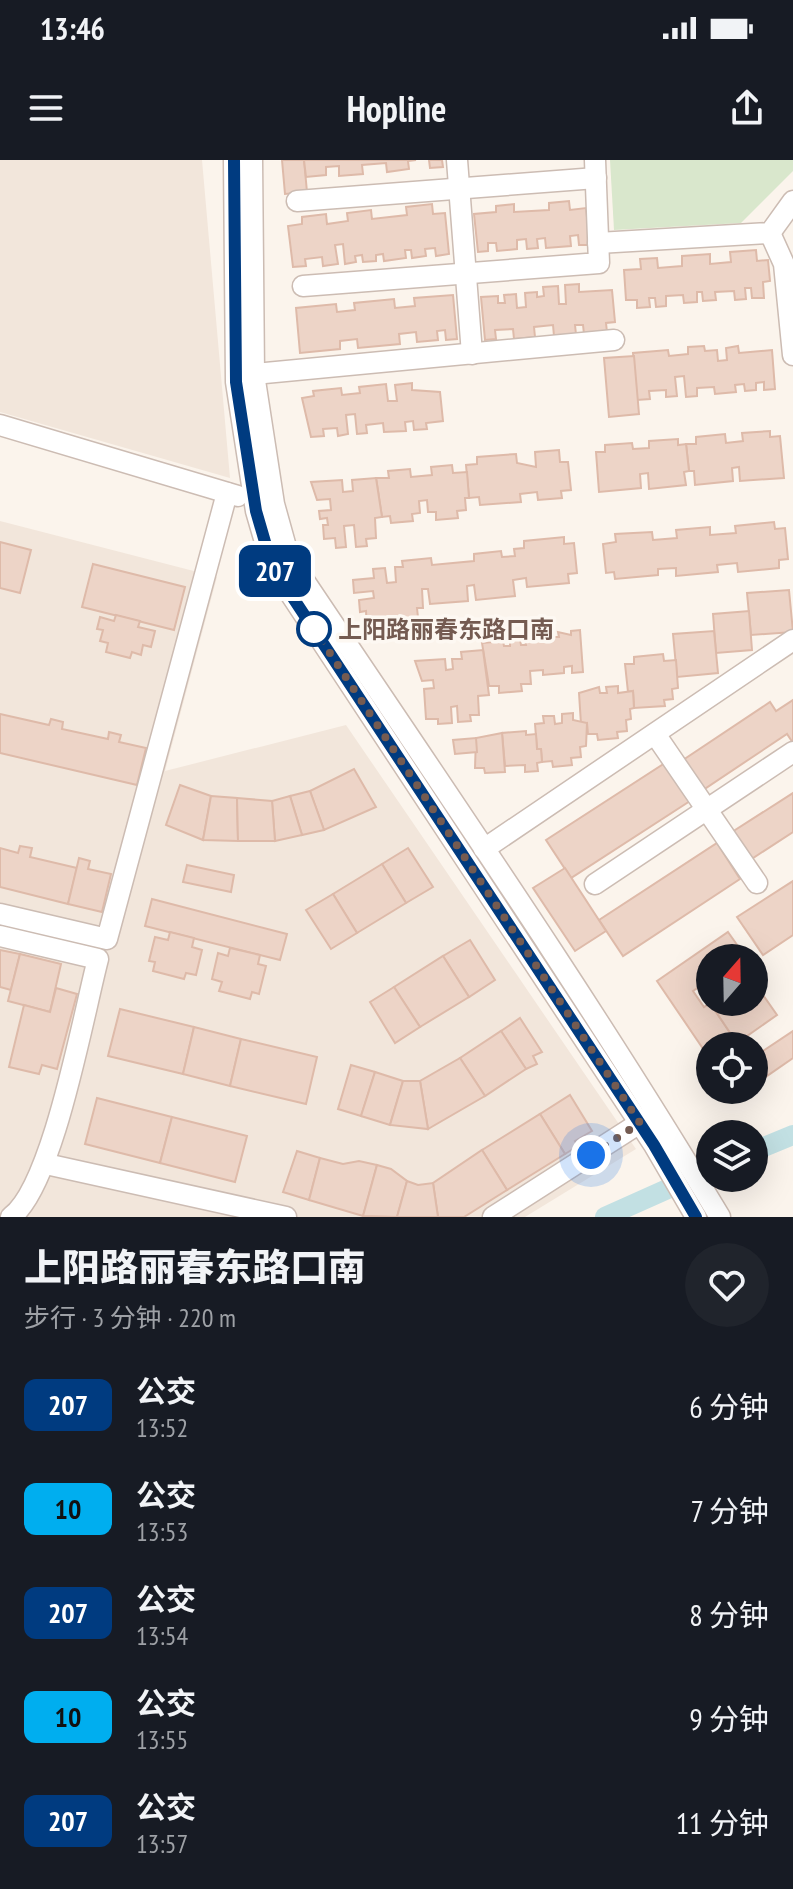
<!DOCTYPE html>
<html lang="zh">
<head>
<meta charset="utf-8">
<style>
  body { margin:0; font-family:"PT Sans Narrow","Noto Sans SC",sans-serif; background:#20242c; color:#f1f3f6; height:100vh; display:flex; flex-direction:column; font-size:30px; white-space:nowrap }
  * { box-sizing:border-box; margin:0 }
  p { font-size:26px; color:#9ea1a6 }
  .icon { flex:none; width:44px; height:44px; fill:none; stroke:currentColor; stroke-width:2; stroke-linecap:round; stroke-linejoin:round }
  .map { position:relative; height:1057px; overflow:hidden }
  .sheet { display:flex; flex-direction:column; background:#171b24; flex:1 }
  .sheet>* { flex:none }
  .badge { padding:0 16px; border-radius:12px; font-size:28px; line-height:52px }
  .needle { width:52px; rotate:20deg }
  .fabs { position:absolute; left:696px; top:784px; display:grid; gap:16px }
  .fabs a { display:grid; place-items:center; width:72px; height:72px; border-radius:50%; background:#171b24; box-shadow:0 8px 32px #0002; font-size:40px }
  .you { position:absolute; width:40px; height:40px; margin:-20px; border:6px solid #fff; border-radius:50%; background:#1a73e8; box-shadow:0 0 0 12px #1a73e833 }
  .map>.badge { position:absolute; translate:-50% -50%; box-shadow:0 0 0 4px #fff }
  .round { display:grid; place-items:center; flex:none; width:84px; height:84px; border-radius:42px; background:#20242c }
  .headline { display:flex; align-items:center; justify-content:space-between; height:136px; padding:0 24px }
  h1 { font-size:38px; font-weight:800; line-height:60px }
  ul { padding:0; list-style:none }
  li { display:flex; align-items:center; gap:24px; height:104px; padding:0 24px }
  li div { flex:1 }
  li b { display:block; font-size:30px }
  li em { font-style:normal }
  li .badge { min-width:88px; font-weight:700; text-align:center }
  .status { display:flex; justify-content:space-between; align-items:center; height:56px; padding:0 40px; background:#171b24; direction:ltr }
  .status svg { height:22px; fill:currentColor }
  header { display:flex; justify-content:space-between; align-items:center; height:104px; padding:0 24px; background:#171b24; font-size:36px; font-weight:800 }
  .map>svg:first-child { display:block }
</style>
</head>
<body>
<div class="status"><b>13:46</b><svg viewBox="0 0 49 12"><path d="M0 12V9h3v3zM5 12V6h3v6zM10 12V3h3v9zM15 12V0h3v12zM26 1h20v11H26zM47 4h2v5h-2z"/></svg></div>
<header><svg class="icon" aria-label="menu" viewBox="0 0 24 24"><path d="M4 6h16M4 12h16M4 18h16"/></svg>Hopline<svg class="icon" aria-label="share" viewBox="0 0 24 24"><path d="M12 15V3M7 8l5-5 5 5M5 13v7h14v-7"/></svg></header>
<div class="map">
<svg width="793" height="1057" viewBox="0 0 793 1057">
  <rect width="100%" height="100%" fill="#fbf4ec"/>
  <g fill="#f2e6db">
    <path d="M0,0H202L230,318L0,252Z"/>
    <path d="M0,361L217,417L165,611L346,565L636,989L525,1057H0Z"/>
  </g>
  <path fill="#d9e7cc" d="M610,0H793V11L741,63L614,70Z"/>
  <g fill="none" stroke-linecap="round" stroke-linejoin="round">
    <g stroke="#c2e0e3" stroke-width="20">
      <path d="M754,991L793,975"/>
      <path d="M605,1057L710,1010"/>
    </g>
  </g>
  <g fill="#edd4c7" stroke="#debaa9" stroke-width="2">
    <path d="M282,0H304L307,32L285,34Z"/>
    <path d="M304,0H416L408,1L409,9L387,12L386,3L362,5L363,14L339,16V6L326,7V15L306,17Z"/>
    <path d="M429,0H442L443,7L430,8Z"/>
    <path d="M569,41L570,50L586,48L590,85H579L578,75L570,76L571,86L546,88L545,78L537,79L538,88L527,89L526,79L517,80V89L497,91L496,83H488V91L478,92L474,54L496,52V46L514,44V52L549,50V43Z"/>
    <path d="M432,44L433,54L445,53L449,94L436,96L435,88L425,89L426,96L412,98L411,90H405L406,98L384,101L383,94L376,95V101L363,102L362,95L355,96L356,102L345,104L343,84L335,85L338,104L323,106L322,97L305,99L306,106L293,107L288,66L302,64V57L326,54L327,64L348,61L347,53L371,50L372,59L407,55L406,47Z"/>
    <path d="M756,90L757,101L768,100L770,121L763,122L764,138H752L751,128H745L746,139L735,140L734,131L715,132L716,140L703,141L702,132H697V142L684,143L683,135L666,136V146L656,147L655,138H649L650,147L637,148V140H626L624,110L641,109L640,99L657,98L658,108L682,106V96L710,94V104L731,102L730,92Z"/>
    <path d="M579,124V132L612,130L615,162L606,163L607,172L584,174L583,165H575L576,174L554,176L553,165L534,167L535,177L514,179L513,169L495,170L496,179L485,180L481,137L498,136V143H505L504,135L516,134L517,148L526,147L525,133L537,132V137L544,136L543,127L558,126L559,144H566L565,125Z"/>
    <path d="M453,135L457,179L446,180L445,170L437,171L438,180L417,182L416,172L399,174L400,184L358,188L357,179L340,181V189L300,193L296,148L336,144L337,152L355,150L354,143L394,139L395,148L415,146L414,138Z"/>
    <path d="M704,186L705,191L717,190L718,201L727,200L726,188L738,186L739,193L772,190L775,229L764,230V222L756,223V230L745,231L744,224L735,225L736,232L715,234L714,227L697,228V236L686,237L684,216L675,217L677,236L666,237V230L649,231L650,239L637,240L633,193L668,190L669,196L688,194V187Z"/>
    <path d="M634,196L639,254L609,257L604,198Z"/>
    <path d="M412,223V230L440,232L443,261L426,263L427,269L414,270L413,261L405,262L406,271L384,272L383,263L366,265L367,273L357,274L355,254L346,255L348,274L338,276L337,268L323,269L324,276L311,277L302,238L314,236L313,231L341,228L342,235L360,233L359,227L386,224L388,241H397L395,225Z"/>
    <path d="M770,271V277L780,276L784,318L740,321L739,307L732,308L733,321L695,325L694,311H689L686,284H696V277L725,274L726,283L743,281L742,273Z"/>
    <path d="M678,279V285L686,284L689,311L684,312L686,325L649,329L648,313L640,314L641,328L599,332L596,292H605V285L632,283L633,289L649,288V281Z"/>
    <path d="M559,290L560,302H568L571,330L561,331L562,338L538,340L537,332L520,334L521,342L480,345L479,337L469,338L466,305L477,304V297L516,294L517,303L536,307L535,292Z"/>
    <path d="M452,305L453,313L467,312L469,338H465L466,350L457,351L458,358L436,360V352H428L427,340L419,341L420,353L412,354L413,361L391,363L390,356L382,357L376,318H389L388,311L410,309L411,317L432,315L431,307Z"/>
    <path d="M376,318L382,357L375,358L376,378L366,379L367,386L356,387L354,365L344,366L346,387L336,388L335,378L324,379L323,365H328L327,358L320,359L319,351L331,350L330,339L317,340L311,322L342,320L343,332L353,331L352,320Z"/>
    <path d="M774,362L775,369L785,368L788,399L779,400V408L738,412L737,403L717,405L718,412L676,416V408L658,409V415L615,419L614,412L606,413L603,384L616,382L615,374L652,372L653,380L677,378L676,370L710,367V375L736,373L735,366Z"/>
    <path d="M564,377V384L574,383L577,413L568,414L569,423L527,427L526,418L513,420L515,436L476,440L474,425L467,426L468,441L430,444L428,429H422L423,448H417L419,467H411L412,476L398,477L396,457L388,458L389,477L378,478L377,471H367L366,451L360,452L359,440L374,438L373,431L354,433L353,420L374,418L373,409L385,408L387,423L396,422L395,407H403L402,401L431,398L432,405L474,401V394L501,391L502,397L515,396L514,389L524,388V381Z"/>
    <path d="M0,382L31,390L20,433L0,428Z"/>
    <path d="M93,404L185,427L174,470L82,447Z"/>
    <path d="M789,430L793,472L751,475L747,433Z"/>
    <path d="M749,451L752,490L716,493L713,454Z"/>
    <path d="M116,455L140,461L138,467L155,471L151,487L143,485L141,495L132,492L130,498L106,492L108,483L100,481L103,470L97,469L100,457L114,461Z"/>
    <path d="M580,470L583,512L572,513V506L564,507V513L543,515V510L530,511L531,524H521L522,531L499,533V526H489L482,483L503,481L504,486H510V480L520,479L521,485H526L525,480L542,479L541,473L551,472L552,477H559L558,472L571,475V471Z"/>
    <path d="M714,471L718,513L677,517L673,474Z"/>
    <path d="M483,490L489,535L478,536L479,555H470L471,561L458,562L457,546L451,547L452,563L438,564V559H426L424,529L434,528L433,520L422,521L415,501L445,499L446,510L453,509L452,499H462L461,492Z"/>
    <path d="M663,494L664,501L676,500L678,528L672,529L673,539L664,540L665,546L634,548L633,531L628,532L625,504H634V497Z"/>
    <path d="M618,526V533L633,531L634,548L630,549L631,559L626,560L627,571L617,572L618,578L598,580L597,574H588L587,563L581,564L579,533L599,527L600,533H607L606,527Z"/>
    <path d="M793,540V583L787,574L703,630L683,600L770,542L776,551Z"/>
    <path d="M573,553V560L587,563L586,586L580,587L581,597L571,598L572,605L553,607L552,601L542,602L541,589H537L535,564L544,563L543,556H554L555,564L562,563V554Z"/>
    <path d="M0,554L49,565L51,559L63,562L62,569L108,579L109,572L121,575L119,582L146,588L137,625L0,593Z"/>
    <path d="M526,571V575L536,574L537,589H541L542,602L537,603L538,611L525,612V605L505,606L502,573Z"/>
    <path d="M502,573L505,612L485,613L484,608H475L476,578Z"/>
    <path d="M476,578L477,592L455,594L453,580Z"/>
    <path d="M665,603L690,641L571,718L546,680Z"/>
    <path d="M354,609L376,647L324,670L310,631Z"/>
    <path d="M180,625L211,636L203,680L166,665Z"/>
    <path d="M310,631L324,670L302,675L290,636Z"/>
    <path d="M793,633V672L750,700L732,672Z"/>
    <path d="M211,636L237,638L238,681L203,680Z"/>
    <path d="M290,636L302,675L275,681L272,641Z"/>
    <path d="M237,638L272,641L275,681H238Z"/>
    <path d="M717,683L740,719L623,796L599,760Z"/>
    <path d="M20,686L32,688L30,697L77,708L68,744L0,727V688L18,693Z"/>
    <path d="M408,688L433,727L406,743L382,704Z"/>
    <path d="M79,698L90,701L88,709L111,714L102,752L68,744Z"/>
    <path d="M382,704L406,743L357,773L333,734Z"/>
    <path d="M187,705L234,715L231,732L183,722Z"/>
    <path d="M565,708L606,771L575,791L533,728Z"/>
    <path d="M793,721V775L763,795L737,757Z"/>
    <path d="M333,734L357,773L331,789L306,750Z"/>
    <path d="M152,739L287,774L280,800L145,766Z"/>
    <path d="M170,772L194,778L192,787L202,790L196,815L186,813L184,819L153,811L155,802L149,801L155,777L168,780Z"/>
    <path d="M728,772L745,796L710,798V820L693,831L704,847L710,843L737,883L710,886V899L657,821Z"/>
    <path d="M470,780L495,820L469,837L443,796Z"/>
    <path d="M230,788L260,795L258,804L266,806L259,834L252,832L250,839L219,831L222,822L212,819L218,793L228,796Z"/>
    <path d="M0,790L20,794L11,830L0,827Z"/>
    <path d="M20,794L61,804L50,852L8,841Z"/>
    <path d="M443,796L469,837L420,867L394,827Z"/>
    <path d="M754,822L777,855L737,883L710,843L754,842Z"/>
    <path d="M394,827L420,867L395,883L370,842Z"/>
    <path d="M56,828L77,834L57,909L42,905L39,914L9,907L24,845L50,852Z"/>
    <path d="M120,849L194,867L183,914L108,896Z"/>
    <path d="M520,858L542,892L533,896L537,904L526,909L501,871Z"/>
    <path d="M194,867L241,879L230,926L183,914Z"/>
    <path d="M501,871L526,909L485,936L460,898Z"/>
    <path d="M793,871V898L754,925V897Z"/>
    <path d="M241,879L317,897L306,944L230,926Z"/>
    <path d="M460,898L485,936L428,969L420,921Z"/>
    <path d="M351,905L375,912L361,956L338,949Z"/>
    <path d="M375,912L403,921L390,965L361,956Z"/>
    <path d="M403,921H420L428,969L390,965Z"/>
    <path d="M570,935L592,971L575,981L578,986L565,994L540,954Z"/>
    <path d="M97,938L172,957L160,1003L85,984Z"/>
    <path d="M540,954L565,994L507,1030L482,990Z"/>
    <path d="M172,957L247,976L235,1022L160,1003Z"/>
    <path d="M482,990L507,1030L464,1057H438L433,1023Z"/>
    <path d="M297,991L320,998L309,1040L283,1032Z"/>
    <path d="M320,998L343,1004L359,1001L377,1005L363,1056L309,1040Z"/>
    <path d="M377,1005L391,1009L407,1021L397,1057L363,1056Z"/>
    <path d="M407,1021L418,1025L433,1023L438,1057H397Z"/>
  </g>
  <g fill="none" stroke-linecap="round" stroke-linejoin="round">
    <g stroke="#ccbcb3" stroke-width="23">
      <g id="minor">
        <path d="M234,0L236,222L256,351L272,406L654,985L696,1057"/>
        <path d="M252,0L254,214L274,344L289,398C435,616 585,832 720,1057"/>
        <path d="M457,0L472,194"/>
        <path d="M297,41L596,18"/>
        <path d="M770,73L784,104L793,195"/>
        <path d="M598,83L770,73L793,41"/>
        <path d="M303,126L599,103L595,0"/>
        <path d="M254,214L614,180"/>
        <path d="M0,265L238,336"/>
        <path d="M655,574L757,723"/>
        <path d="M484,689L793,480"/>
        <path d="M595,724L793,592"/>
        <path d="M0,754L107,779L227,333"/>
        <path d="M0,776L98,799C83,856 53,1026 11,1057"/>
        <path d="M46,1004L286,1057"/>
        <path d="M493,1057L649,957"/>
      </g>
    </g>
    <use href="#minor" stroke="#fff" stroke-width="20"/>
  </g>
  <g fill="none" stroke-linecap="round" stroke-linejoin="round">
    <g stroke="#fff" stroke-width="18">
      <path id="line" d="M234,0L236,222L256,351L272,406L654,985L696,1057"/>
    </g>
    <use href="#line" stroke="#003b80" stroke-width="12"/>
    <path stroke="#745b51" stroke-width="8" stroke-dasharray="0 14.4" d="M314,469L640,963L591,995"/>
  </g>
  <circle fill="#fff" stroke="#003b80" stroke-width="4" cx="314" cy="469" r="16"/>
  <g text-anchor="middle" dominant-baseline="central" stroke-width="7" stroke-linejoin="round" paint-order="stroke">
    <g font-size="24" font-weight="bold" fill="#745b51" stroke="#fdf8f2" text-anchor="start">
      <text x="338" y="469">上阳路丽春东路口南</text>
    </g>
  </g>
</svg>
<div class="fabs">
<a><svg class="needle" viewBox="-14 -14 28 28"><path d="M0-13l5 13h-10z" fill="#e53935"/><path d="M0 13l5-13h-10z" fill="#9ea1a6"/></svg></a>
<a><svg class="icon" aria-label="locate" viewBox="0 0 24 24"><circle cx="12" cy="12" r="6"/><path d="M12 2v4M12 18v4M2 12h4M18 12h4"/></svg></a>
<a><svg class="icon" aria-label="layers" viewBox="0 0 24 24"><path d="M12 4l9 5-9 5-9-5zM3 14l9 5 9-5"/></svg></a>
</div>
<div class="you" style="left:591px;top:995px"></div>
<b class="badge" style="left:275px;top:411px;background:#003b80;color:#fff">207</b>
</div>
<section class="sheet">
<div class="headline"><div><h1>上阳路丽春东路口南</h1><p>步行 · 3 分钟 · 220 m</p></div><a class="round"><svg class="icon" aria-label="heart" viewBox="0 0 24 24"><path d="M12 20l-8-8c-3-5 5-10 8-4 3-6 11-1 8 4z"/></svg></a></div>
<ul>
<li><span class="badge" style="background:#003b80;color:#fff">207</span><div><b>公交</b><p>13:52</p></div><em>6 分钟</em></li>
<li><span class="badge" style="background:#00aeef;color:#111">10</span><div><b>公交</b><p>13:53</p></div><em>7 分钟</em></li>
<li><span class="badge" style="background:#003b80;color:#fff">207</span><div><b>公交</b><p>13:54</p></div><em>8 分钟</em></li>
<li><span class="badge" style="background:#00aeef;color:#111">10</span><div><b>公交</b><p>13:55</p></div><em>9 分钟</em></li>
<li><span class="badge" style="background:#003b80;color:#fff">207</span><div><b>公交</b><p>13:57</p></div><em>11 分钟</em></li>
</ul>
</section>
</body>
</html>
